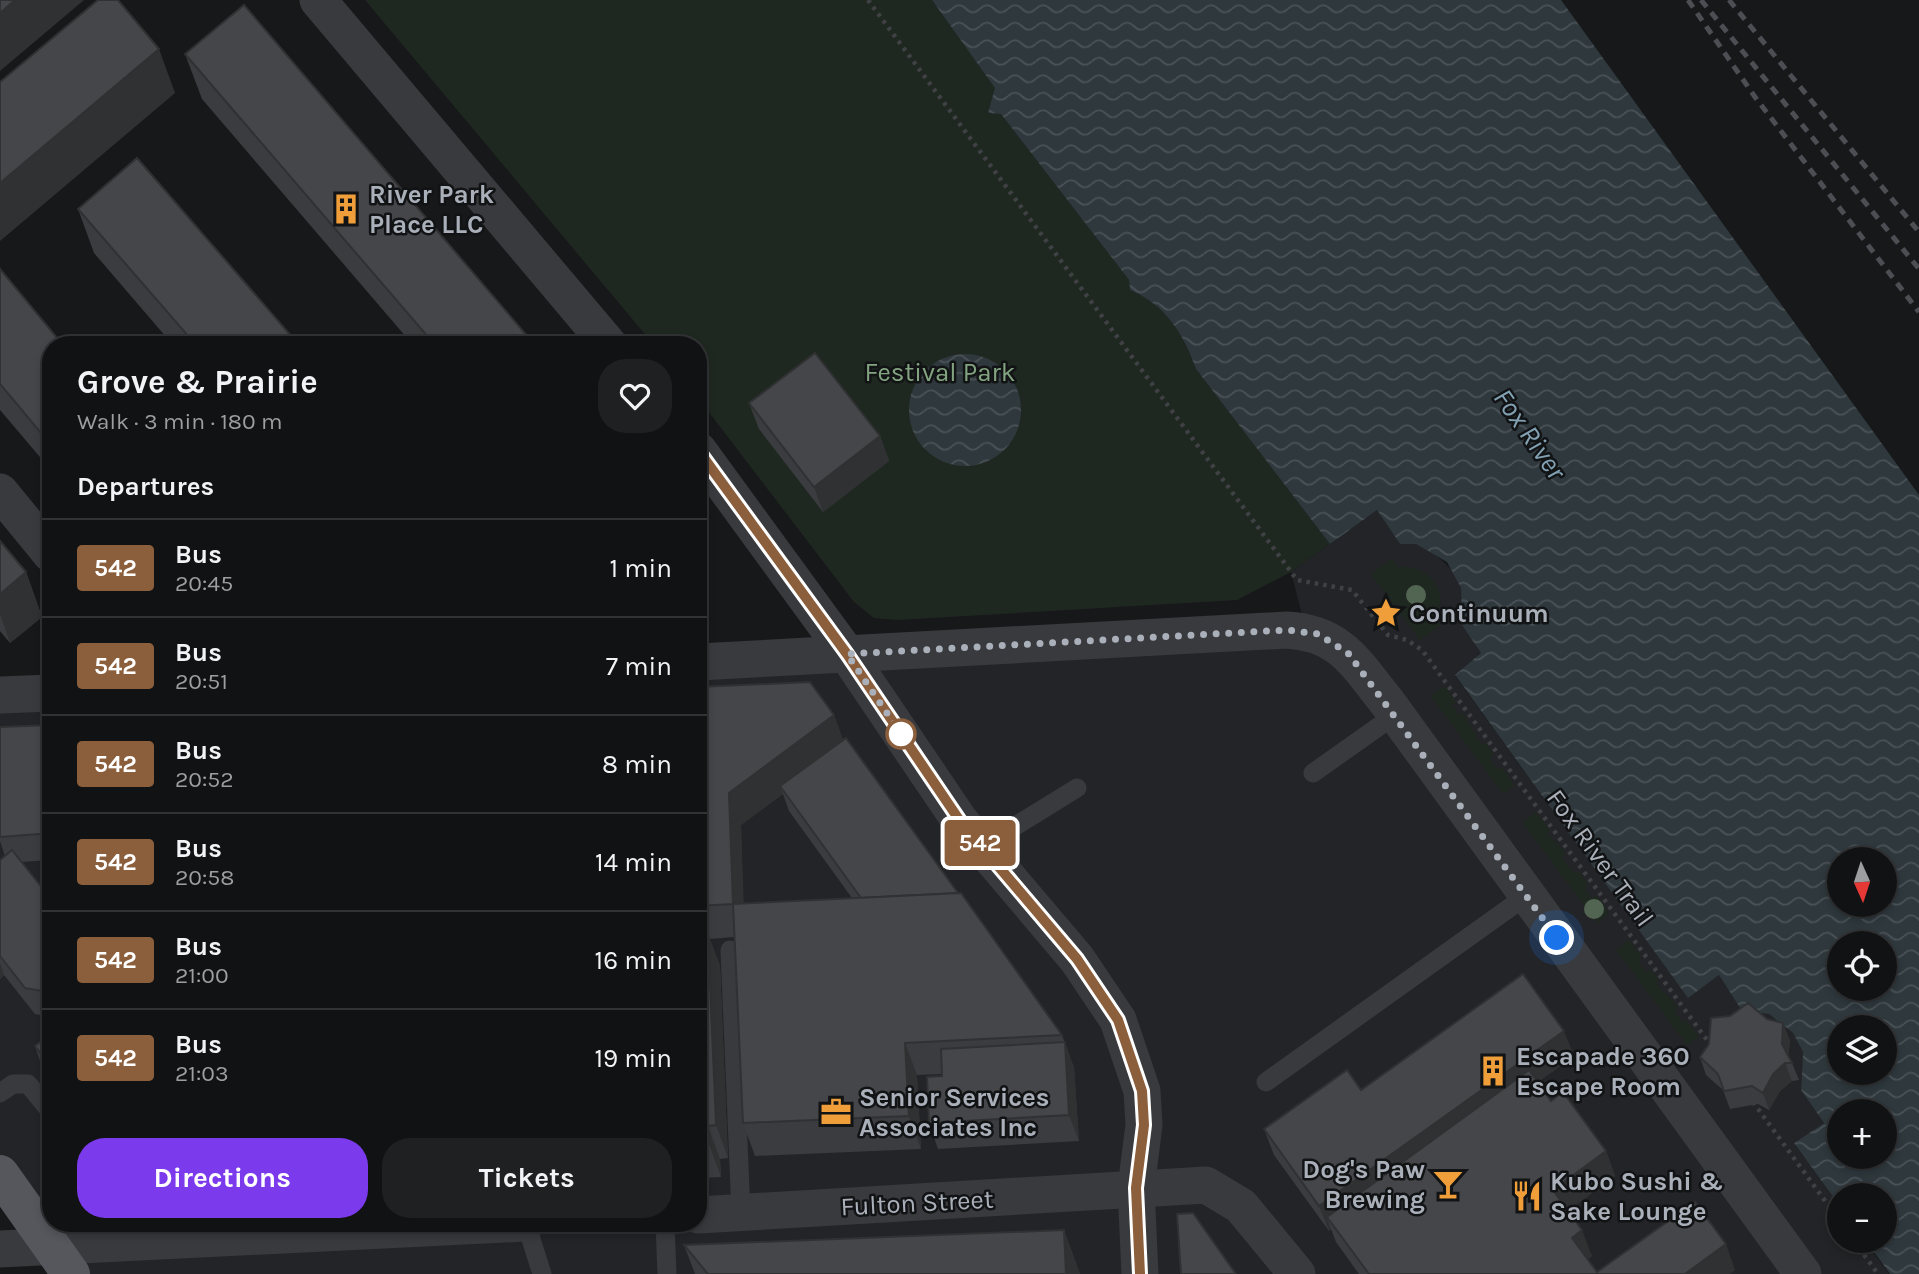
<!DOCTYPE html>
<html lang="en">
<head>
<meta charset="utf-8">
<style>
  body { margin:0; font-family:Karla,sans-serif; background:#1e2022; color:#f1f3f6; height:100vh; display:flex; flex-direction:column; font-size:26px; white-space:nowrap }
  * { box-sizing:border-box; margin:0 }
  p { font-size:23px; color:#9c9ea0 }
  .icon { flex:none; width:38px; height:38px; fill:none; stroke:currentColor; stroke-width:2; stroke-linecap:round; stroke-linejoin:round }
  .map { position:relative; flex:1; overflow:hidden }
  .drawer { position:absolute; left:42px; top:336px; width:665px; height:896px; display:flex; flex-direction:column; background:#111214; border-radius:28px; box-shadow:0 4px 10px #0003,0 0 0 2px #303234 }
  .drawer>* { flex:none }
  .badge { padding:0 14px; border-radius:5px; font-size:24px; line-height:46px }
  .needle { width:46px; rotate:177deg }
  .buttons { position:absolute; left:1827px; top:847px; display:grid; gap:14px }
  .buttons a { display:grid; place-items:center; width:70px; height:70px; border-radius:50%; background:#111214; box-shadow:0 4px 10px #0003,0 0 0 2px #303234; font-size:35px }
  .you { position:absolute; width:35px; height:35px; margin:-18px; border:5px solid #fff; border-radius:50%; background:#1a73e8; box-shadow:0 0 0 10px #1a73e833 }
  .map>.badge { position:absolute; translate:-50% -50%; box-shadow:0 0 0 4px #fff }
  h2 { padding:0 35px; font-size:26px; line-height:63px }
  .round { display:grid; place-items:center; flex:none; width:74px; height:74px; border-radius:28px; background:#1e2022 }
  .head { display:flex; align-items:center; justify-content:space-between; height:119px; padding:0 35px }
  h1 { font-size:33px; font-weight:700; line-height:52px }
  .action { display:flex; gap:14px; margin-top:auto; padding:14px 35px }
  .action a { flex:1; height:80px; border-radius:28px; background:#7c3aed; color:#fff; font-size:28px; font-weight:700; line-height:80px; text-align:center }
  .action a+a { background:#1e2022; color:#f1f3f6 }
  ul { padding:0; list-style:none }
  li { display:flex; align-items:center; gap:21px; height:98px; padding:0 35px; border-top:2px solid #303234 }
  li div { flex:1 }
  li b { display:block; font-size:26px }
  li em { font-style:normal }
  li .badge { min-width:77px; font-weight:700; text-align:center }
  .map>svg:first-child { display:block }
</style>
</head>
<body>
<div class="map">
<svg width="1919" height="1274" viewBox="0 0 1919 1274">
  <defs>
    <pattern id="water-waves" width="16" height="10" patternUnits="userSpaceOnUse" patternTransform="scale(1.75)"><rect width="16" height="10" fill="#2e383d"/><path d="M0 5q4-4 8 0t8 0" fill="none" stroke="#4a5257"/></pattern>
  </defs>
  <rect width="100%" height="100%" fill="#17181a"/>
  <path fill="#232427" d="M1377,510L1400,544H1416L1433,552L1455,573L1461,588L1462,625L1481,653L1455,676L1688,997L1719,975L1742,1010L1769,1014L1793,1033L1803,1052L1801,1090L1824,1123L1794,1143L1839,1205V1241H1865L1889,1274H71L0,1174V695L51,693V1223H698V660L1306,630L1291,572Z"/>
  <g fill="#1f2820">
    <path d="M365,0H932L996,88L988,113L1001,114L1129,280L1130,290C1166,305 1184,335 1196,369L1330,544L1291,572L1237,600L897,620L874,618L854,602L698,398V345H654Z"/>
    <path d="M1392,559L1398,567C1427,564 1450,590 1436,618L1441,625L1420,640L1371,574Z"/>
    <path d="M1444,686L1456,702L1452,705L1460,716L1463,713L1481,744L1484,742L1494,755L1490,759L1498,770L1502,767L1515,785L1503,794L1431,696Z"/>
    <path d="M1536,812L1550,830L1547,833L1566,853L1562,858L1575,874L1579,871L1588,884L1584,888L1592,898L1596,895L1609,913L1597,923L1522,822Z"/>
    <path d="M1629,940L1642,958L1638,962L1646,972L1651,970L1659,981L1656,984L1678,1007L1674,1011L1682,1022L1686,1020L1699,1036L1687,1045L1616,950Z"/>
  </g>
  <g fill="url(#water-waves)" fill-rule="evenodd">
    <path d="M932,0H1561L1919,495V1274H1890L1866,1241H1885V1195H1839V1205L1794,1143L1824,1123L1801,1090L1803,1052L1793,1033L1769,1014L1742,1011L1719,975L1688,998L1455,675L1481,653L1462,625L1461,588L1447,562L1416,544H1400L1377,510L1330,544L1196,369C1184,335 1166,305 1130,290L1129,280L1001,114L988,113L995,88ZM1839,859H1885V905H1839ZM1839,943H1885V989H1839ZM1839,1027H1885V1073H1839ZM1839,1111H1885V1157H1839Z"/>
    <circle cx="965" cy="410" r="56"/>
  </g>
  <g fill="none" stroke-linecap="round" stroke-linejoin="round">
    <g stroke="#3f4145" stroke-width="4.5" stroke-dasharray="3.5 5" stroke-linecap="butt">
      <path d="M868,0L1297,580L1352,590L1388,635L1407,640L1422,650L1712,1047"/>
      <path d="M1753,1102L1839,1220"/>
      <path d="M1854,1241L1878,1274"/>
    </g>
    <g stroke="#393a3e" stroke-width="19">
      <path d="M1313,773L1395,715"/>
      <path d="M983,846L1077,788"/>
      <path d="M730,950L741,1213"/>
      <path d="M1266,1082L1526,896"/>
      <path d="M0,1093L13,1084H28L51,1112"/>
      <path d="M526,1223L542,1274"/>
      <path d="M665,1223L667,1274"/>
    </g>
    <g stroke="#393a3e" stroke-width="37">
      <path d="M318,0L609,345"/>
      <path d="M698,450L847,654L960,821L1077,959L1118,1020L1142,1091L1144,1125L1136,1188L1140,1274"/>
      <path d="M0,492L51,554"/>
      <path d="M698,662L1287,630C1341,633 1356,664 1387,702L1803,1274"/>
      <path d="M0,695L51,693"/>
      <path d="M698,1215L1206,1185L1241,1206L1297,1274"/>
      <path d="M0,1249L526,1223"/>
    </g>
    <path stroke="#55575d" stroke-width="38" d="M0,1174L71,1274"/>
    <g stroke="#4c4e53" stroke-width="5" stroke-dasharray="9 7" stroke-linecap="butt">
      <path d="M1688,0L1755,97L1919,312"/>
      <path d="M1701,0L1919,269"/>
      <path d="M1729,0L1919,232"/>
    </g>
  </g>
  <g fill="#526553">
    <circle cx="1416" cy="595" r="10"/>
    <circle cx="1594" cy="909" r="10"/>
  </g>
  <g fill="#3a3c3f" fill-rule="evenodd">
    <path d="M185,54L535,345H413L202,99Z"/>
    <path d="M78,209L299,345H173L94,253Z"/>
    <path d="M0,269L51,345V470L0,410Z"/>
    <path d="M749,403L880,436L889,461L823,512L759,429Z"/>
    <path d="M0,541L26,572L42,617L10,643L0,631Z"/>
    <path d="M698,687L834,715L843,740L1062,1035L1074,1068L1079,1141L938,1149L929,1123L942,1074L917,1075L921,1149L755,1156L743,1123L734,937L710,939L720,966L728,1158L720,1159L721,1177L698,1178ZM783,794L789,811L852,898L743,903L741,825Z"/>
    <path d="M51,725V860L21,862L51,899V1017L35,1014L4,975L0,979V860L5,856L0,841V727Z"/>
    <path d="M1767,1019L1783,1023L1790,1041L1788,1056L1792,1063L1799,1080L1792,1081L1780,1091L1769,1110L1758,1104L1730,1109L1723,1090L1706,1075L1700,1057Z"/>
    <path d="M51,1034V1076L41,1064L35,1046Z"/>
    <path d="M1574,1056L1538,1082L1551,1101L1606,1151L1615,1176L1568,1211L1592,1256L1588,1259L1597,1272L1735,1270L1729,1274H1359L1336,1242L1331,1229L1329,1231L1274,1155L1264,1129L1361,1090Z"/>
    <path d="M1064,1230L1080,1274H695L684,1245Z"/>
  </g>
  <g fill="#303133">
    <path d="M15,0H84L0,71V13Z"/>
    <path d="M159,49L175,93L0,241V183Z"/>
    <path d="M880,436L889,461L823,512L814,487Z"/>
    <path d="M26,572L42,617L10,643L0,614V594Z"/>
    <path d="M834,715L846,748L780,786L783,794L741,825L745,937L733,904L729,793Z"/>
    <path d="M708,934L720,966L728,1158L716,1125Z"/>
    <path d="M0,963L4,975L0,979Z"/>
    <path d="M51,984V1016L42,991Z"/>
    <path d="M1783,1023L1790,1041L1788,1061L1782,1044Z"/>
    <path d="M1564,1031L1574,1056L1335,1227L1327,1217L1331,1229L1329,1231L1319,1206Z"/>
    <path d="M1065,1042L1074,1068L1079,1141L1069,1115Z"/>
    <path d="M905,1043L917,1075L921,1149L909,1116Z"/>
    <path d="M1785,1063L1792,1081L1780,1091L1769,1110L1763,1093L1773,1074Z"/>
    <path d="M708,1126L720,1159L721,1177L709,1144Z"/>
    <path d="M1606,1151L1615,1176L1562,1215L1553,1190Z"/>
    <path d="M1064,1230L1080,1274H1066Z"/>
    <path d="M1582,1230L1592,1256L1581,1263L1572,1238Z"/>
    <path d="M1726,1244L1735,1270L1729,1274H1685Z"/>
  </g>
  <g fill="#444649" stroke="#303133" stroke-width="2">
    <path d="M0,0H15L0,13Z"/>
    <path d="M98,0H118L159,49L0,183V82Z"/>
    <path d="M244,5L535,345H435L185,54Z"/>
    <path d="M137,158L299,345H196L78,209Z"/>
    <path d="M0,269L63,345H51V445L0,384Z"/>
    <path d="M815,353L880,436L814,487L749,403Z"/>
    <path d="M0,541L26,572L0,594Z"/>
    <path d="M810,682L834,715L729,793L733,904L698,906V687Z"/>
    <path d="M51,725V833L0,837V727Z"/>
    <path d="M846,738L958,893L861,898L780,786Z"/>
    <path d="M12,850L51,899V984L42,991L25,988L0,956V860Z"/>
    <path d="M961,893L1062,1035L905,1043L909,1116L743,1123L733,904Z"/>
    <path d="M698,934H708L716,1125L708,1126L709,1144H698Z"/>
    <path d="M1523,974L1564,1031L1319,1206L1264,1129L1347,1070L1361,1090Z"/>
    <path d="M1748,1003L1767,1019L1783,1023L1782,1044L1792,1063H1785L1773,1074L1763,1093L1752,1086L1724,1091L1718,1074L1700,1057L1709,1044L1711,1018L1730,1016Z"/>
    <path d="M51,1034V1067L35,1046Z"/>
    <path d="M1065,1042L1069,1115L929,1123L927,1077L942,1076L941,1049Z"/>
    <path d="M1529,1070L1551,1101L1563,1092L1606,1151L1553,1190L1582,1230L1572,1238L1597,1272L1695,1202L1726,1244L1685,1274H1369L1327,1217Z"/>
    <path d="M1193,1213L1236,1274H1181L1177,1214Z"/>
    <path d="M1064,1230L1066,1274H708L684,1245Z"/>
  </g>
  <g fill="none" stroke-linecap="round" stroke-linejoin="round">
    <g stroke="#fff" stroke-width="16">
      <path id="line" d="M698,450L847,654L960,821L1077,959L1118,1020L1142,1091L1144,1125L1136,1188L1140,1274"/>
    </g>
    <use href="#line" stroke="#8b5e3c" stroke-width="10"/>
    <path stroke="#aab0b9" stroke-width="7" stroke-dasharray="0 12.6" d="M901,734L847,654L1287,630L1318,634L1348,653L1557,938"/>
  </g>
  <defs>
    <g id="building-bare" transform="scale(2.415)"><path d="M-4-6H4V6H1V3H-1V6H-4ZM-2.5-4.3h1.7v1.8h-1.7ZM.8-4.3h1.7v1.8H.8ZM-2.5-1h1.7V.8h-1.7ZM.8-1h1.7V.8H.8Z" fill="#ef9e3a" stroke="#121315" stroke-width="2.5" paint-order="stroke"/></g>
    <g id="sight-bare" transform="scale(2.415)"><path d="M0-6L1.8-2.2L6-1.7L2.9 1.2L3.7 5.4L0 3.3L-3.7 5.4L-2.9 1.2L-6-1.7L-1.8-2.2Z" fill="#ef9e3a" stroke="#121315" stroke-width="2.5" paint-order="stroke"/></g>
    <g id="office-bare" transform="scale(2.415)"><path d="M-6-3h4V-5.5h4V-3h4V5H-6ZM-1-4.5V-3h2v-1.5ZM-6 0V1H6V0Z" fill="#ef9e3a" stroke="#121315" stroke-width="2.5" paint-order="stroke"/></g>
    <g id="bar-bare" transform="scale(2.415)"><path d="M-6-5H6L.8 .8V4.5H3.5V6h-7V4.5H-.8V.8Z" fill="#ef9e3a" stroke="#121315" stroke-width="2.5" paint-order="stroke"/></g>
    <g id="restaurant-bare" transform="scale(2.415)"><path d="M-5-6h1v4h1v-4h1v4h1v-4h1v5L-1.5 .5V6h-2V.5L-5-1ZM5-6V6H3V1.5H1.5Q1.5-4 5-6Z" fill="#ef9e3a" stroke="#121315" stroke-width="2.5" paint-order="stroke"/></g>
  </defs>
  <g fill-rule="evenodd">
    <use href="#building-bare" x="346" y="209"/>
    <use href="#sight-bare" x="1386" y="613"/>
    <use href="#building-bare" x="1493" y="1071"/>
    <use href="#office-bare" x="836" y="1112"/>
    <use href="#bar-bare" x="1448" y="1184"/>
    <use href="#restaurant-bare" x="1527" y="1196"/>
  </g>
  <circle fill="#fff" stroke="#8b5e3c" stroke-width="3.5" cx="901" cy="734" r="14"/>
  <g text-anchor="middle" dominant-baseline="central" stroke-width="5" stroke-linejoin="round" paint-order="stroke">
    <g font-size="26" font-weight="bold" fill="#aab0b9" stroke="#121315" text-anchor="start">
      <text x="369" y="194">River Park<tspan x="369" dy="30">Place LLC</tspan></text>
      <text x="1409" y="613">Continuum</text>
      <text x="1516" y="1056">Escapade 360<tspan x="1516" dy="30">Escape Room</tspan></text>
      <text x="859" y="1097">Senior Services<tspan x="859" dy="30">Associates Inc</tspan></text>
      <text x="1425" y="1169" text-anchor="end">Dog's Paw<tspan x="1425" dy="30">Brewing</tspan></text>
      <text x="1550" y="1181">Kubo Sushi &amp;<tspan x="1550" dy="30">Sake Lounge</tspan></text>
    </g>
    <g font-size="26" fill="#83a481" stroke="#121315">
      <text x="940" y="372">Festival Park</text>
    </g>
    <g font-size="26" fill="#aab0b9" stroke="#121315">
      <text transform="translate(1600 858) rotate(54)">Fox River Trail</text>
      <text transform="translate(917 1203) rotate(-3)">Fulton Street</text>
    </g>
    <g font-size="28" font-style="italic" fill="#82a2b3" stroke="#121315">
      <text transform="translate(1530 434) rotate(55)">Fox River</text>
    </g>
  </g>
</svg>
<div class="buttons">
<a><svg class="needle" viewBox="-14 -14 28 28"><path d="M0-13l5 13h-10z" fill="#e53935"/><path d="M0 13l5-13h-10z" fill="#9c9ea0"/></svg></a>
<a><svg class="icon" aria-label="locate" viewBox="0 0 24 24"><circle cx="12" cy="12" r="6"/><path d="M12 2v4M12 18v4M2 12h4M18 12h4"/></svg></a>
<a><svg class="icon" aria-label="layers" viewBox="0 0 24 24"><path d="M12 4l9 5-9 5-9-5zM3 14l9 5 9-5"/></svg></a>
<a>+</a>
<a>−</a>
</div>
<div class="you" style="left:1557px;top:938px"></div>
<b class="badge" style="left:980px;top:843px;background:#8b5e3c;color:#fff">542</b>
<section class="drawer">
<div class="head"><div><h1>Grove &amp; Prairie</h1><p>Walk · 3 min · 180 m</p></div><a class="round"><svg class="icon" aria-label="heart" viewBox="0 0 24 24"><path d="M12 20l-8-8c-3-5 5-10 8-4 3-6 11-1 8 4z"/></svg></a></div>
<h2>Departures</h2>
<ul>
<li><span class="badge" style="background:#8b5e3c;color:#fff">542</span><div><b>Bus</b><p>20:45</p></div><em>1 min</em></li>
<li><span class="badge" style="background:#8b5e3c;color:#fff">542</span><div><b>Bus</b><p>20:51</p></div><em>7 min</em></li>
<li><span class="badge" style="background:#8b5e3c;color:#fff">542</span><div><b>Bus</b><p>20:52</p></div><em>8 min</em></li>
<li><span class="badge" style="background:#8b5e3c;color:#fff">542</span><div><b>Bus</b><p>20:58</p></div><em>14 min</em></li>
<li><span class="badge" style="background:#8b5e3c;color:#fff">542</span><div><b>Bus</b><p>21:00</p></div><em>16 min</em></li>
<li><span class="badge" style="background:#8b5e3c;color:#fff">542</span><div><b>Bus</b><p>21:03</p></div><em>19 min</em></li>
</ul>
<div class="action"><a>Directions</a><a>Tickets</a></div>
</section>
</div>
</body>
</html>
